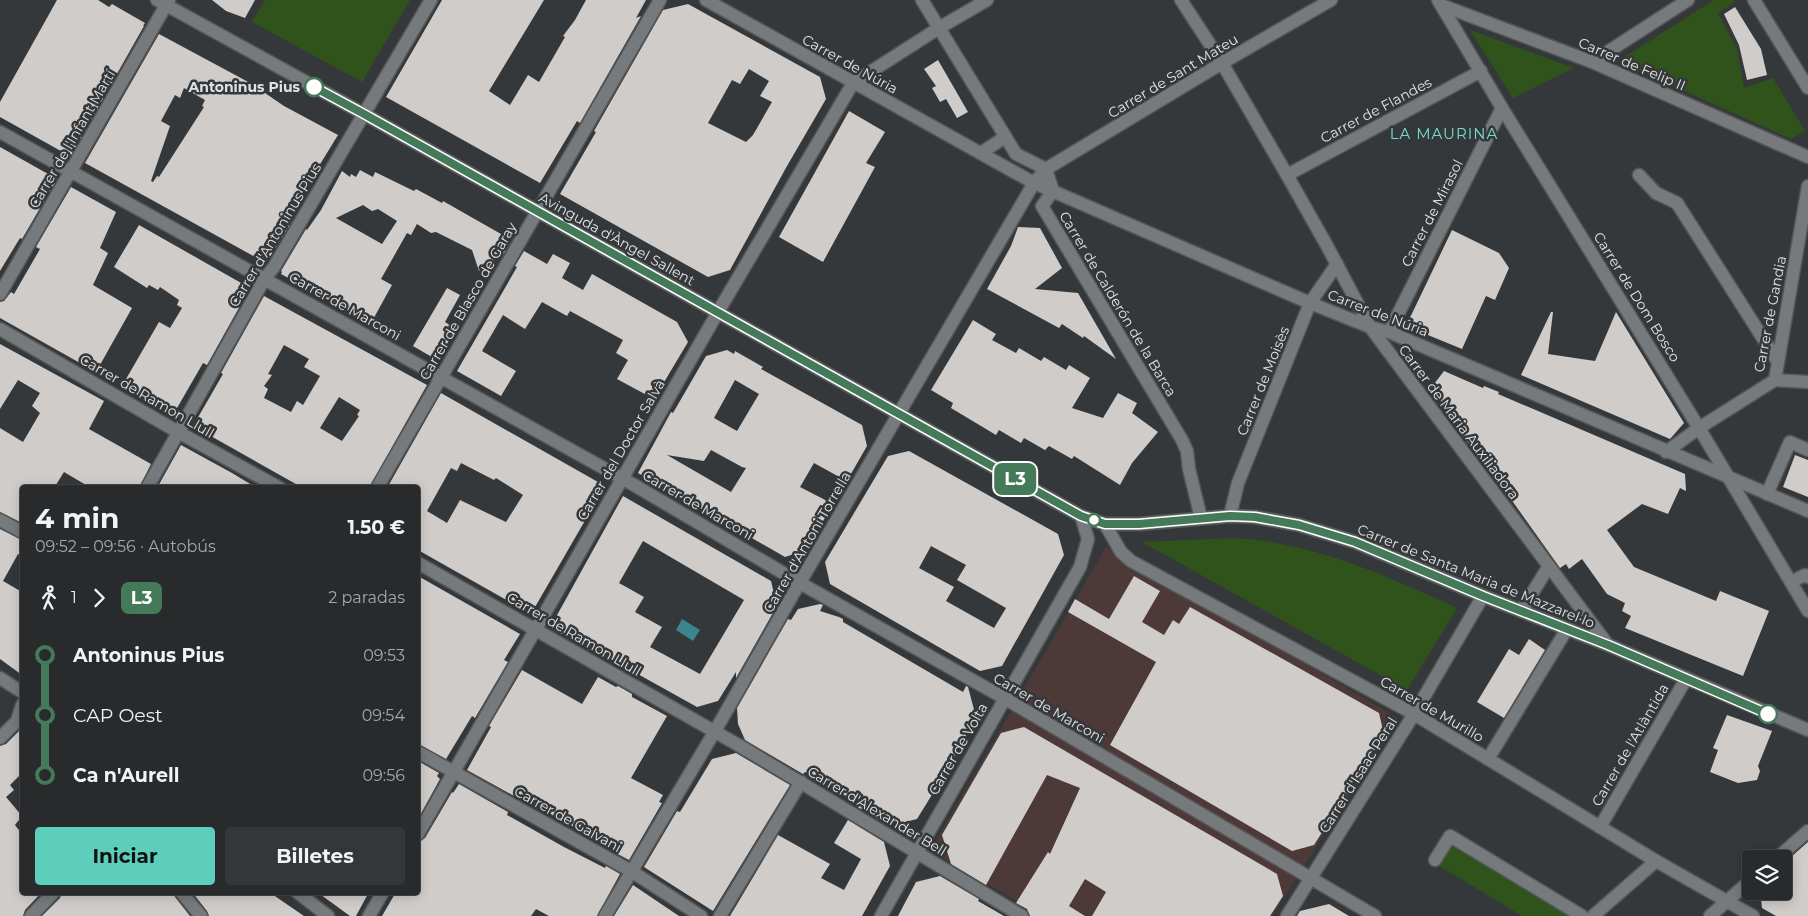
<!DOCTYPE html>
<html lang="es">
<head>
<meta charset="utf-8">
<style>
  body { margin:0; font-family:Montserrat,sans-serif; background:#343638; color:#f1f3f6; height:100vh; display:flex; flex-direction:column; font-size:19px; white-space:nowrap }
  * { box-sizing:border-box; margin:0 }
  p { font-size:16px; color:#a5a7a9 }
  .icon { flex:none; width:28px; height:28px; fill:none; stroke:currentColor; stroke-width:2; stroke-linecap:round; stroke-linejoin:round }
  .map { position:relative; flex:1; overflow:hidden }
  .panel { position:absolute; left:20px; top:485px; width:400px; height:410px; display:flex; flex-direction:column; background:#282a2c; border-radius:5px; box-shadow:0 2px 12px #0003,0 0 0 1px #444648 }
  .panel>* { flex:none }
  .badge { padding:0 10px; border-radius:8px; font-size:18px; line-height:32px }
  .buttons { position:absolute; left:1742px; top:850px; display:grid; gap:10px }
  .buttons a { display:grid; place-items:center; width:50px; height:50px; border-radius:5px; background:#282a2c; box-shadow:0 2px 12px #0003,0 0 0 1px #444648; font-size:25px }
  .map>.badge { position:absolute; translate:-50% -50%; box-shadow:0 0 0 2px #fff }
  .legs { display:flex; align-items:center; gap:8px; height:55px; padding:0 15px; font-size:16px }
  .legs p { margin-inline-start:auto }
  .overview { display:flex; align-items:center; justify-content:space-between; height:85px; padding:0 15px }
  h1 { font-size:28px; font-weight:700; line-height:38px }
  .action { display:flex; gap:10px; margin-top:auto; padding:10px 15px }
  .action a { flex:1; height:58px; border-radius:5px; background:#5ccebb; color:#111; font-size:20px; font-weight:700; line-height:58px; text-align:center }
  .action a+a { background:#343638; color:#f1f3f6 }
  ul { padding:0 15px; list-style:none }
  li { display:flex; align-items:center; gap:18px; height:60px; font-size:19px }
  li i { display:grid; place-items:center; width:8px; height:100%; margin:0 6px; background:currentColor }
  li i::after { content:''; width:12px; height:12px; margin:-6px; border:4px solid; border-radius:50%; background:#282a2c }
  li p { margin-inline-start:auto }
  li:first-child i { background:linear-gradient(#0000 50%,currentColor 0) }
  li:last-child i { background:linear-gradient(currentColor 50%,#0000 0) }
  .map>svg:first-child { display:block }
</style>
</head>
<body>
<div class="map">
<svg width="1808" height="916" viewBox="0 0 1808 916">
  <rect width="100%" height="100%" fill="#35383a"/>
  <path fill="#4e3939" d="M1106,547L1398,718L1272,916H1043L930,851Z"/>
  <g fill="#30531c">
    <path d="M265,0H410L362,82L252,22Z"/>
    <path d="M1714,0H1734L1735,2L1718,13L1737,49L1744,88L1773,78L1805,131L1791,139L1618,61Z"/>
    <path d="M1470,30L1574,68L1513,98Z"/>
    <path d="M1234,538C1310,542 1386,575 1455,607L1456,610L1407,690L1142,542Z"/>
    <path d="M1451,843L1571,916H1522L1438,865Z"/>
  </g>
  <path fill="#3b858c" d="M682,619L700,630L693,641L676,630Z"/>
  <g fill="#d0ccca" fill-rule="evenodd">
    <path d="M57,0H98L109,7L112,4L145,23L143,26H144L71,155L69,153L68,155L0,117V102Z"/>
    <path d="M212,0H255L245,18L226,11Z"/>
    <path d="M442,0H544L489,91L510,105L528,75L539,82L565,37L563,36L575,20L586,0H646L636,18L641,16L580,123L577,121L540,183L386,97Z"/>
    <path d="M688,4L820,77L826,99L787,166L730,270L708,277L560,194L596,132L594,131L663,10ZM749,69L769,81L760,96L772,102L753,135L746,142L708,123L732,80L740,84Z"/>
    <path d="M1735,7L1761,49L1767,75L1747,80L1739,45L1724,14Z"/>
    <path d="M159,34L252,84L284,106L338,135L287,218L292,221L266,263L85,163ZM184,88L205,100L202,106L204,107L159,177L157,176L153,182L151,181L170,126L161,121L175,95L180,98Z"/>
    <path d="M938,60L968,112L957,118L946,99L940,102L932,88L936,86L924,69Z"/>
    <path d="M849,111L885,132L866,163L875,167L823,262L779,237Z"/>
    <path d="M0,147L57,179L22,239L20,238L0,271Z"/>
    <path d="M360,170L373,177L375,172L414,191L416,189L442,203L443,201L508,238L506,241L510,243L501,258L497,256L490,267L484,263L479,271L472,250L436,232L431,233L417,224L411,235L407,233L381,279L392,285L371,323L281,274L282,272L281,271L306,229L307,230L321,210L342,171L350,177L351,174L356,177ZM363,205L372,211L378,209L397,221L382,244L336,218Z"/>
    <path d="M71,187L116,212L100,248L108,253L93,285L132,308L96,372L0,318V302L4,301L11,292L14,294L40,249L36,247Z"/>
    <path d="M139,225L250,288L207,365L203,363L173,415L122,386L159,322L170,328L182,308L177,305L179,300L160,287L158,290L149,285L147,288L114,267Z"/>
    <path d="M1018,227L1040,228L1062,268L1035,289L1078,293L1116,359L1084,336L1083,338L1062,324L1059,328L987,289L1011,246Z"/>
    <path d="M1452,230L1499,253L1509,268L1495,300L1486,296L1462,349L1406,326Z"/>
    <path d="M524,251L547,264L553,254L570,263L562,278L583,290L592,274L677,322L688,342L654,399L617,379L628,360L616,353L623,340L570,311L567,316L542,302L525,329L503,315L482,351L516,371L501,396L457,371L517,267L515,266Z"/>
    <path d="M447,288L460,295L445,322L456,329L437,360L413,346Z"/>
    <path d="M264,296L427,385L369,488H303L193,426L223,374L221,373ZM284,345L309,359L304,367L320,376L303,405L297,401L291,412L264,398L268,389L264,386L272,375L268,374ZM339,397L360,410L357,415L359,416L342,441L320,428Z"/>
    <path d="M1551,312H1553L1548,354L1595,361L1616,312L1684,423L1670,439L1521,375Z"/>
    <path d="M973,320L996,334L992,340L1016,353L1019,348L1041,361L1044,357L1066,370L1069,365L1090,378L1072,408L1103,418L1118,393L1137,403L1132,413L1158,432L1132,463L1120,485L1074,456L1072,459L1049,446L1045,450L1024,438L1021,443L999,430L996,435L951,408L953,403L931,390Z"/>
    <path d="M0,344L104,401L89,429L151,464L139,488H91L64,472L54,488H22V523L0,512V428L23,442L40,413L32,406L40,393L18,380L0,409Z"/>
    <path d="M727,350L734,354L735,351L763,367L761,369L862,425L867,446L848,479H843L814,463L800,487L833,504L806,550L785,557L638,473L671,412L673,413L706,356ZM735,380L759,394L737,431L714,418ZM711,450L742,467L746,468L731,492L667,455L704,461Z"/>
    <path d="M1444,371L1483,388L1484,386L1499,392L1498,394L1685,474L1686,491L1680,488L1668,514L1642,504L1607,530L1634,567L1716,601L1720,591L1769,611L1743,676L1625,628L1631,616L1622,611L1625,603L1607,594L1582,559L1569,569L1566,564L1560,568L1471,443L1469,444L1462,435L1464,433L1431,388Z"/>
    <path d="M441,393L605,486L531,614L418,550V488H387ZM461,463L494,480L496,478L523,495L506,522L460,500L447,523L427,511L451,468L457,471Z"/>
    <path d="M181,445L232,473L257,488H157Z"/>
    <path d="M909,451L1058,534L1064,555L1002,666L980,671L830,584L825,562L857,508L888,456ZM931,546L966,565L957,580L1006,608L994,628L946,601L954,587L919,568Z"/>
    <path d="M1795,455L1808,460V497L1783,487Z"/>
    <path d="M623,496L771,581L776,602L772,610L774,611L736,678V672L718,701L697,707L609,658L608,660L588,649L589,647L563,632L562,634L552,629L553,627L551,626ZM643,541L744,600L700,674L650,647L662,627L635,612L644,597L619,583Z"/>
    <path d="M0,529L22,540V556L18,554L3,581L22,592V675L0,659Z"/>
    <path d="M418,576L520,634L504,660L508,662L475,718L472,716L446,759L418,744Z"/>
    <path d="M1134,576L1160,591L1142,622L1164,635L1173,620L1179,624L1190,607L1379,713L1384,735L1314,845L1292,851L1110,745L1156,662L1068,612L1075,599L1109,619Z"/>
    <path d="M820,604L823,605L820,611L839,617L843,619V622L963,692L966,686L968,687L976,717L953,759L951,758L939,780H941L917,819L889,826L856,806L858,803L805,772L803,774L745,740L738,724L737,708L788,619L791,620L798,609Z"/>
    <path d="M1529,639L1545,650L1504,718L1477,702L1509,649L1519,655Z"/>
    <path d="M522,670L582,704L598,677L616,687L618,686L632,694V697L667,716L631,778L663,795L659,802L662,803L629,860L614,852L615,850L517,795L516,797L467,770L491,727L489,726Z"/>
    <path d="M1727,715L1772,731L1758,766L1760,771L1757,780L1738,783L1710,772L1718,750L1713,748Z"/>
    <path d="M1024,727L1277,874L1283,896L1270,916H1092L1106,892L1085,879L1069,906L1085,916H1030L1027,909L1016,903L1048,852L1050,854L1080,788L1047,775L986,885L951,864L942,835L1001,733Z"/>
    <path d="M22,728V773L10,785L14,790L6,797L22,816L15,825L22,834V892H42L25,910L23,916H0V746L6,744Z"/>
    <path d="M736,753L790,785L713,911L644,867L677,811L680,812L712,759Z"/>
    <path d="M418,761L439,773L437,776L440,779L418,819Z"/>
    <path d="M459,784L508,812L507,815L564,847L605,868L606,866L620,874L597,916H549L536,909L531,916H382L396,892H418V842L425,838L452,792L453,793Z"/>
    <path d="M848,820L884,842L890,866L862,916H730L778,835L830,864L821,878L844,890L861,859L834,843Z"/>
    <path d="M1808,842V916H1776L1762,908L1760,891H1784V863Z"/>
    <path d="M940,876L979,899L978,901L1004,916H898L916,882Z"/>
    <path d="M633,885L679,916H614Z"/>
    <path d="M62,892H173L175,897L190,916H42L60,898Z"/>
    <path d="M192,892H269L304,916H209L207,911Z"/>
    <path d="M317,892H369L356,916H350Z"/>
    <path d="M1329,904L1349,916H1297L1300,911Z"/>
  </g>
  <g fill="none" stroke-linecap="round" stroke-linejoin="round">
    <g stroke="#545657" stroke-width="15">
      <g id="minor">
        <path d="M157,0L364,114L1081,516L1105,524H1139L1230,516L1255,517L1299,525L1355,542L1483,596L1608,645L1808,730"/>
        <path d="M706,0L1034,183L1310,303L1370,327L1389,332L1808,511"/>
        <path d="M922,0L1016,154L1046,169L1053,191L1042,206L1182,440L1187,451L1189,469L1201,518"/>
        <path d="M1181,0L1222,63L1287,175L1326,244L1370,327L1608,645"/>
        <path d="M1438,0L1502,108L1699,428L1808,611"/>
        <path d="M1754,0L1808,88"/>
        <path d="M1441,5L1592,62L1808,157"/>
        <path d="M1592,62L1688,0"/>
        <path d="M0,132L634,485L800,583L1004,698L1375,916"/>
        <path d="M981,153L1005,137"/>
        <path d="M1287,175L1481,71"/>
        <path d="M1639,175L1656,193L1677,203L1778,362"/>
        <path d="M0,294L169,0"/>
        <path d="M0,329L178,432L280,488"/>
        <path d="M1389,332L1502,108"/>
        <path d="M1775,380L1808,382"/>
        <path d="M1666,452L1699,428L1775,380L1808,186"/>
        <path d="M147,488L265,278L274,267L431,0"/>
        <path d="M377,488L660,0"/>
        <path d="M1767,494L1790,442L1808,450"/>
        <path d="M1230,516L1238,483L1310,303L1337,264"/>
        <path d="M0,520L22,532"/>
        <path d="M1105,524L1121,552L1131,561L1414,714L1656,861L1753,916"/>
        <path d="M418,563L740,746L1022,916"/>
        <path d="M1791,582L1805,575L1808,577"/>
        <path d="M1521,611L1549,566"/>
        <path d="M0,678L22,692"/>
        <path d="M0,738L17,721L22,705"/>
        <path d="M418,752L631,871L701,916"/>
        <path d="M1488,759L1567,629"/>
        <path d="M1600,827L1686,679"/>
        <path d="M418,834L718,312L853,83L939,28L987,0"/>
        <path d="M1776,859L1808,831"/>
        <path d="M1435,860L1450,836L1582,916"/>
        <path d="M181,892L201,916"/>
        <path d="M297,892L328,916"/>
        <path d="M31,916L54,892"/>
        <path d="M369,916L383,892"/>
        <path d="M605,916L715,731L792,596L1034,183L1046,169L1222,63L1331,0"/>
        <path d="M720,916L801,782"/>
        <path d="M881,916L1080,567L1088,539L1081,516"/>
        <path d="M1287,916L1414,714L1483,596"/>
        <path d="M1593,916L1656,861"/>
        <path d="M1710,916L1751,880"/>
      </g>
    </g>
    <use href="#minor" stroke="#777a7c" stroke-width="12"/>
  </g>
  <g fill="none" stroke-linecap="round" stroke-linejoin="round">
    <g stroke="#fff" stroke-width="11">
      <path id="line-1" d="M314,87L364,114L1081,516L1105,524H1139L1230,516L1255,517L1299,525L1355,542L1483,596L1608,645L1768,714"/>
    </g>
    <use href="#line-1" stroke="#447a5a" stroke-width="8"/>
  </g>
  <g fill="#fff" stroke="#447a5a" stroke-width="2.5">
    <circle cx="314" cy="87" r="9"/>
    <circle cx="1094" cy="520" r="6"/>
    <circle cx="1768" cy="714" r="9"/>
  </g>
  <g text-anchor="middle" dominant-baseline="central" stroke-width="5" stroke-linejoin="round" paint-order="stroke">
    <g font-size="14" fill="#e0e2e3" stroke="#35383a">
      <text transform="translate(850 64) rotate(29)">Carrer de Núria</text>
      <text transform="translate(1632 64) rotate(23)">Carrer de Felip II</text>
      <text transform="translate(1173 76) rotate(-31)">Carrer de Sant Mateu</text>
      <text transform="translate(1376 110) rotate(-28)">Carrer de Flandes</text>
      <text transform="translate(72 139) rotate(-60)">Carrer de l'Infant Martí</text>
      <text transform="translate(1432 213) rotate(-63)">Carrer de Mirasol</text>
      <text transform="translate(275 235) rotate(-59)">Carrer d'Antoninus Pius</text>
      <text transform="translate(617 239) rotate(29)">Avinguda d'Àngel Sallent</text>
      <text transform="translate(1637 297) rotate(58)">Carrer de Dom Bosco</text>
      <text transform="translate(468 301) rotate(-60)">Carrer de Blasco de Garay</text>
      <text transform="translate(1118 304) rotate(59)">Carrer de Calderón de la Barca</text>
      <text transform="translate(345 306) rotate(29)">Carrer de Marconi</text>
      <text transform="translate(1378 313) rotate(21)">Carrer de Núria</text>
      <text transform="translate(1770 314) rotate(-79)">Carrer de Gandia</text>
      <text transform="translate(1263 381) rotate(-68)">Carrer de Moisès</text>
      <text transform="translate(147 396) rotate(30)">Carrer de Ramon Llull</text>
      <text transform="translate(1459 422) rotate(53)">Carrer de Maria Auxiliadora</text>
      <text transform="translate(621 450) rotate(-60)">Carrer del Doctor Salvà</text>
      <text transform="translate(698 505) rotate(30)">Carrer de Marconi</text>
      <text transform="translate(807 542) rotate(-60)">Carrer d'Antoni Torrella</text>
      <text transform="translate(1476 576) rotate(22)">Carrer de Santa Maria de Mazzarel·lo</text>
      <text transform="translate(574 634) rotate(30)">Carrer de Ramon Llull</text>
      <text transform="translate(1049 708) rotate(30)">Carrer de Marconi</text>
      <text transform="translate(1432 709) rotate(30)">Carrer de Murillo</text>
      <text transform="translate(1630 745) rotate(-60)">Carrer de l'Atlàntida</text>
      <text transform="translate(958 749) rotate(-60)">Carrer de Volta</text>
      <text transform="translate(1358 775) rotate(-58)">Carrer d'Isaac Peral</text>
      <text transform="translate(877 811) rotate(31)">Carrer d'Alexander Bell</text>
      <text transform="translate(568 819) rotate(29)">Carrer de Galvani</text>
    </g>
    <g font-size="14" font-weight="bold" fill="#e0e2e3" stroke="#35383a" text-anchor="end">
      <text x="300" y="87">Antoninus Pius</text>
    </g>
    <g font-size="15" letter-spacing="1" fill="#77ddca" stroke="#35383a">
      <text x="1444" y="133">LA MAURINA</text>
    </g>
  </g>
</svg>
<div class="buttons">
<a><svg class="icon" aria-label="layers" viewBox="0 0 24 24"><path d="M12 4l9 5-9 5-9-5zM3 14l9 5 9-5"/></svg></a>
</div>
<b class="badge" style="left:1015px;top:479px;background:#447a5a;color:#fff">L3</b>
<section class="panel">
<div class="overview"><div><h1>4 min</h1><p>09:52 – 09:56 · Autobús</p></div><b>1.50 €</b></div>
<div class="legs"><svg class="icon" aria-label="walk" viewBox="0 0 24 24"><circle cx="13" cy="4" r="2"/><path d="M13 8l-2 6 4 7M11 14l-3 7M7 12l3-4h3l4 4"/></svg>1<svg class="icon" aria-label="forward" viewBox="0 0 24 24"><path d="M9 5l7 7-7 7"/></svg><b class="badge" style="background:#447a5a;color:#fff">L3</b><p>2 paradas</p></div>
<ul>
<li><i style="color:#447a5a"></i><b>Antoninus Pius</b><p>09:53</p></li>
<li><i style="color:#447a5a"></i><span>CAP Oest</span><p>09:54</p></li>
<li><i style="color:#447a5a"></i><b>Ca n'Aurell</b><p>09:56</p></li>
</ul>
<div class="action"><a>Iniciar</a><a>Billetes</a></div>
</section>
</div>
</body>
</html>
